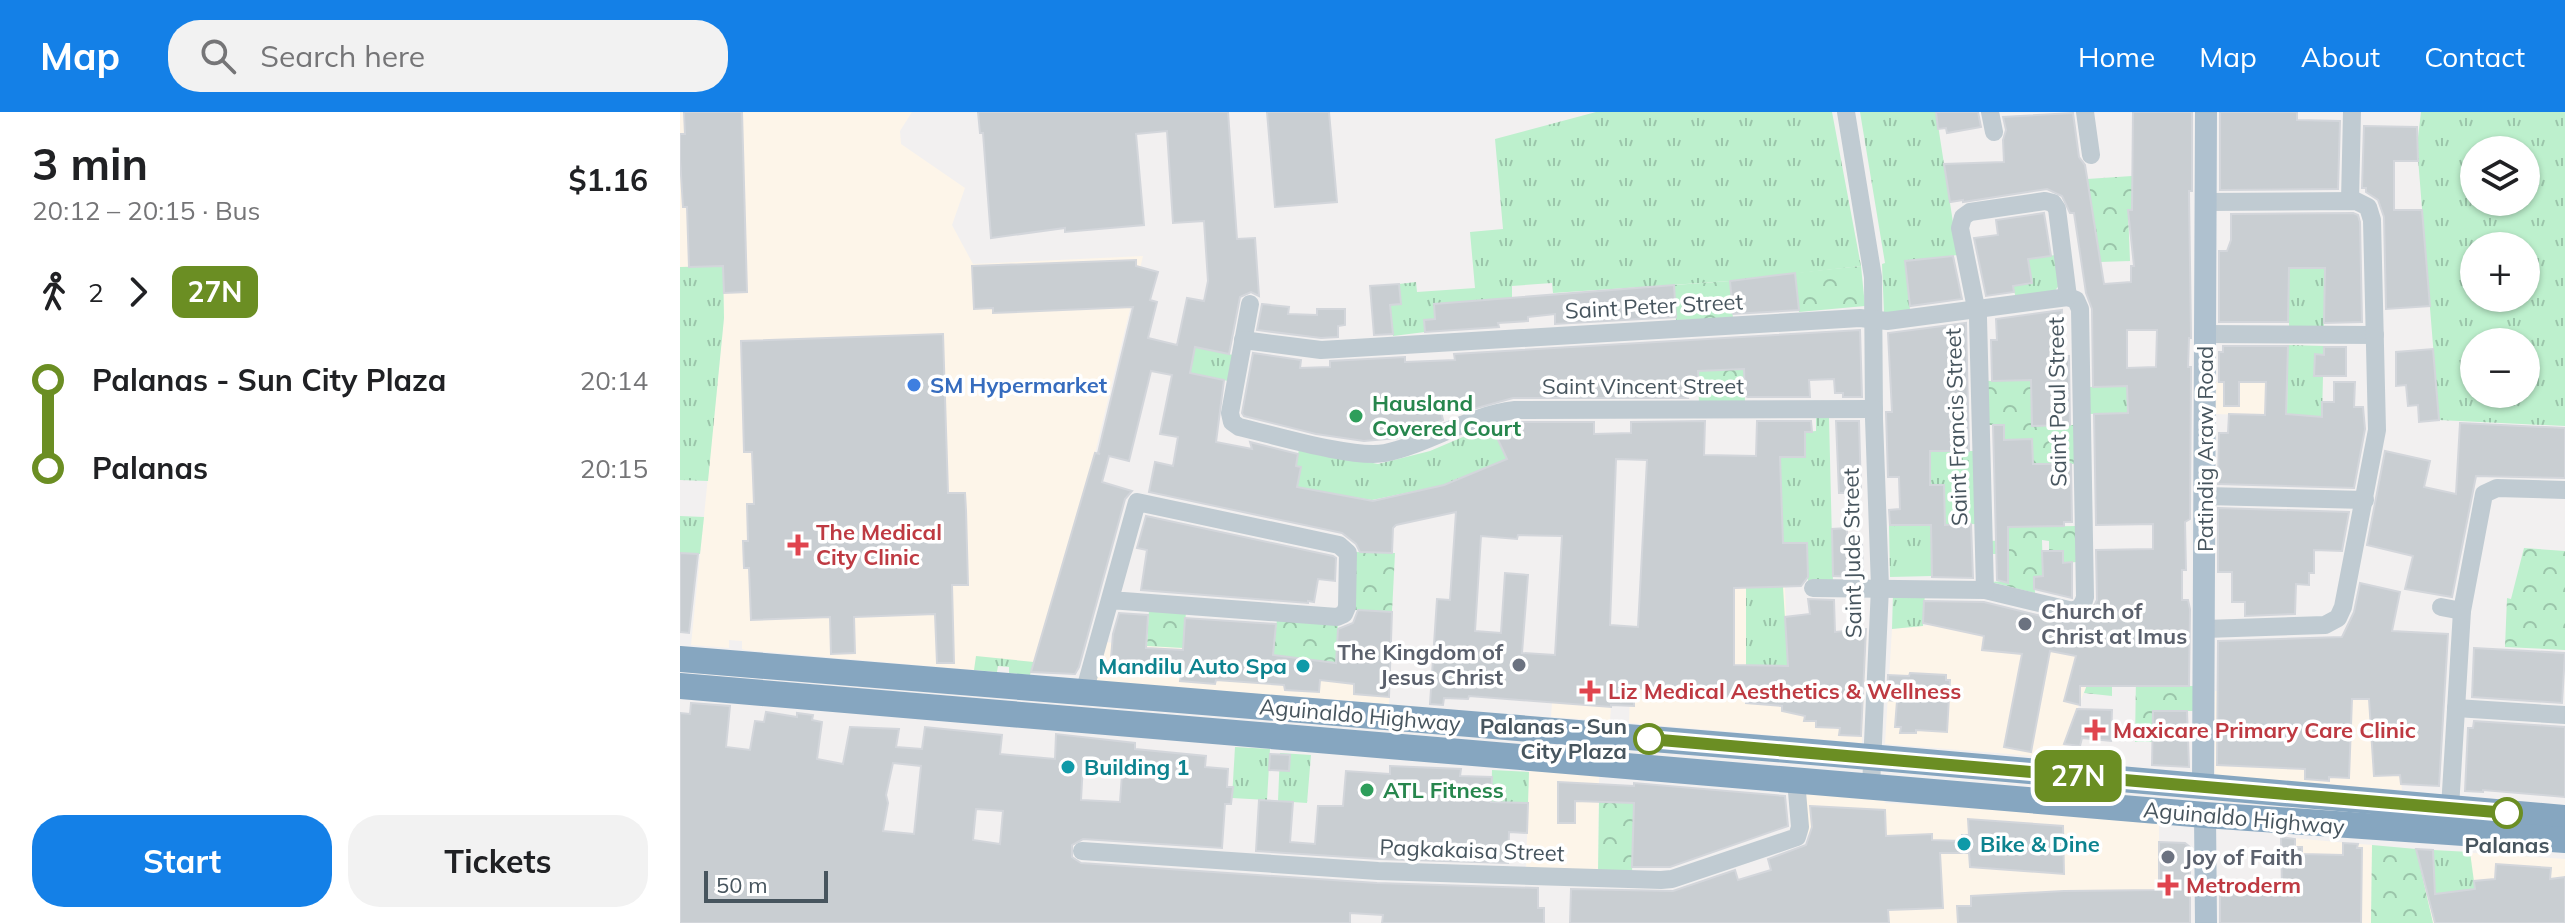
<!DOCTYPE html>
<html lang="en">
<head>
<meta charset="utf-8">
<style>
  body { margin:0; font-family:Mulish,sans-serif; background:#f2f2f2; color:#202124; height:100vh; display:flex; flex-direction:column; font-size:30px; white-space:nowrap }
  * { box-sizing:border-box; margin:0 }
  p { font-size:26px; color:#757577 }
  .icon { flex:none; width:44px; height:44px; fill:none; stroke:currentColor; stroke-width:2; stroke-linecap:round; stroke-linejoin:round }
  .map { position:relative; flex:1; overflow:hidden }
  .panel { display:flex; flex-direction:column; background:#fff; width:680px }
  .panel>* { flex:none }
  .badge { padding:0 16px; border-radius:12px; font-size:28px; line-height:52px }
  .tools { position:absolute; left:1780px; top:24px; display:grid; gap:16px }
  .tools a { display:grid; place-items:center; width:80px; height:80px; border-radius:50%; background:#fff; box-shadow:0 2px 6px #0004; font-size:40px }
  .scale { position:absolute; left:24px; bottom:20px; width:124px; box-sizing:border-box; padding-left:8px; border:4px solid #47555e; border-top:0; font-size:22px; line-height:28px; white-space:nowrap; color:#47555e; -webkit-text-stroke:6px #fff; paint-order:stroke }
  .map>.badge { position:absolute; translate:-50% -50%; box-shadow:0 0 0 4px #fff }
  .legs { display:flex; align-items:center; gap:12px; height:88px; padding:0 32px; font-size:26px }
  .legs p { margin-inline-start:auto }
  .overview { display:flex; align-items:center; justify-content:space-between; height:136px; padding:0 32px }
  h1 { font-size:44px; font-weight:700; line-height:60px }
  .action { display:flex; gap:16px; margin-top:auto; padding:16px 32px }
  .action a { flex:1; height:92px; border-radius:32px; background:#1480e7; color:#fff; font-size:32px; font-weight:700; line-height:92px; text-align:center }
  .action a+a { background:#f2f2f2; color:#202124 }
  ul { padding:0 32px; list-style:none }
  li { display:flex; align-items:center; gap:28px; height:88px; font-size:30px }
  li i { display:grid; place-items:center; width:12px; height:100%; margin:0 10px; background:currentColor }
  li i::after { content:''; width:20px; height:20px; margin:-10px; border:6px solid; border-radius:50%; background:#fff }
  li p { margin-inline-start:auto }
  li:first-child i { background:linear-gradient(#0000 50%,currentColor 0) }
  li:last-child i { background:linear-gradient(currentColor 50%,#0000 0) }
  header { display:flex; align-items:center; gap:48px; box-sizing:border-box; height:112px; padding:0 40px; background:#1480e7; color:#fff }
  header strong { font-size:38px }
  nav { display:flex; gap:44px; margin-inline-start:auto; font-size:28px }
  .search { width:560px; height:72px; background:#f2f2f2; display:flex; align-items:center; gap:20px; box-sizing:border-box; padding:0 28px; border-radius:32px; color:#757577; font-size:30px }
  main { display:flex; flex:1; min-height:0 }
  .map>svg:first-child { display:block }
</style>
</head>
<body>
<header>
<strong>Map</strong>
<div class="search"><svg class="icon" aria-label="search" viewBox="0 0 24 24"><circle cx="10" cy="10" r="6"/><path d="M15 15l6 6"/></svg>Search here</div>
<nav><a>Home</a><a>Map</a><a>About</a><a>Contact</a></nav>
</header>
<main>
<section class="panel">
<div class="overview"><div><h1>3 min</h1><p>20:12 – 20:15 · Bus</p></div><b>$1.16</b></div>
<div class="legs"><svg class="icon" aria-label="walk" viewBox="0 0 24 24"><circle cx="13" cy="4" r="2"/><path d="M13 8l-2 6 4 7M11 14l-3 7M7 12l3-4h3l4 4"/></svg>2<svg class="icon" aria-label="forward" viewBox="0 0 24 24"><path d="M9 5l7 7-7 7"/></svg><b class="badge" style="background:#6b8e23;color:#fff">27N</b></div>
<ul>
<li><i style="color:#6b8e23"></i><b>Palanas - Sun City Plaza</b><p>20:14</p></li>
<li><i style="color:#6b8e23"></i><b>Palanas</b><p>20:15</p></li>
</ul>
<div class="action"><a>Start</a><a>Tickets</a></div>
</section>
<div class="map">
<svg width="1885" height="811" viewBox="0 0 1885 811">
  <defs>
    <pattern id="grass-tufts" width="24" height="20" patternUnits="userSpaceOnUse" patternTransform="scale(2)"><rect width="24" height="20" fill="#bdf0cd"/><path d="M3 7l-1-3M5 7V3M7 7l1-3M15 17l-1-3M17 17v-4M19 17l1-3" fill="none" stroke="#9bc5aa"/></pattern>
    <pattern id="forest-crowns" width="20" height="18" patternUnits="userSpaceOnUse" patternTransform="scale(2)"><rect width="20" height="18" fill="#bdf0cd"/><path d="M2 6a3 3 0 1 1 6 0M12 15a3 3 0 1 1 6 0" fill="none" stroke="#9bc5aa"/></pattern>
  </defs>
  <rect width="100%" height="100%" fill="#f2f0f0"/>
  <g fill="#fdf5e9">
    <path d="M0,0H232L220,19L221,32L285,76L272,113L293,152L463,144L409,366L350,563L329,561V555L318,554L317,560L65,538L62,537V529L49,528V536L11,533L44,206L43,154L0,155Z"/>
    <path d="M1535,270H1607V304L1534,302Z"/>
    <path d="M1103,431L1107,525L1187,517L1182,631L949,611L952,514L1014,519V464Z"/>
    <path d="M1250,513L1416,548L1379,646L1205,632L1212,517Z"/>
    <path d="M423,530L593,543L710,555L709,592L412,569Z"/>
    <path d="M1703,554L1722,678L1535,664V579L1595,567Z"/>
    <path d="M874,561L933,564L930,609L871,605Z"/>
    <path d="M849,657L919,663L918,761L846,758Z"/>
    <path d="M1124,680L1204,688L1205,691L1384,700L1479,708V811H1137Z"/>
    <path d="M1601,725L1692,733L1691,811H1603Z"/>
    <path d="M1736,737L1885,747V811H1753Z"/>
  </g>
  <g fill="url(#grass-tufts)" fill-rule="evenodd">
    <path d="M916,0H1152L1181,154L1050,169L873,181L872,171L832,174V186L754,192L755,207L745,208V220L713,224L710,193L721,192L719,172L736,170L737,180L795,176L790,120L823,117L815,27Z"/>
    <path d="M1180,0H1256L1278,143L1225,149L1230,198L1204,201L1202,152L1205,151Z"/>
    <path d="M1741,0H1885V314L1759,308L1737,34ZM1794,38H1846V90H1794ZM1794,134H1846V186H1794ZM1794,230H1846V282H1794Z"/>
    <path d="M1375,143L1380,172L1374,180L1336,187L1333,174L1351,171L1348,147Z"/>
    <path d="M43,154L44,206L28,369L0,368V155Z"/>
    <path d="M1609,156H1645L1644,214H1609Z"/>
    <path d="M1608,233L1644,234V243H1635L1634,264H1643L1642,305L1607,304Z"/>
    <path d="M515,235L553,243L548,269L510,261Z"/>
    <path d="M1447,274L1448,301L1409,302V275Z"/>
    <path d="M1136,305H1149L1153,471L1128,472L1127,431H1103L1100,345L1125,344V320L1136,319Z"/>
    <path d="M811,313L827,347L764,373L692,388L617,376L616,354L619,337L698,352L750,339Z"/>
    <path d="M1250,339H1294L1296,412L1251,413L1252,464L1210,465L1209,414L1251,413V390L1264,389V373H1250Z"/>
    <path d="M0,404L24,405L20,442L0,441Z"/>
    <path d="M1066,475H1103L1108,554L1066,553Z"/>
    <path d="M1245,479L1243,514L1212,517L1213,481Z"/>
    <path d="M296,544L354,550L350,563L329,561V555L318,554L317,560L294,558Z"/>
    <path d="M555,635L590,637L587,688L552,686Z"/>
    <path d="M600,641L631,643L627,691L598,689Z"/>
    <path d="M812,658L849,660L848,691L811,690Z"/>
    <path d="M1753,738L1790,740L1795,777L1755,782Z"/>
  </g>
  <g fill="url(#forest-crowns)">
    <path d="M1452,64V98L1448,99L1450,149L1420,150L1407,67Z"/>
    <path d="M1181,154L1185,194L1119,200L1115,161Z"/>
    <path d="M1050,169L1053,206L996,208L994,173Z"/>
    <path d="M1064,257L1065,291L1019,293L1018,259Z"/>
    <path d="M1351,268L1352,313H1395L1396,352H1353L1352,327L1324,328V313H1307L1306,269Z"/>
    <path d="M1396,414L1397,450L1383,451L1369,439V429L1362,428L1363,464L1354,465L1355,481L1311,470L1328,469V442H1310V429L1328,428V415Z"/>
    <path d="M1844,436L1885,439V538L1825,535L1827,486L1831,487Z"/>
    <path d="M676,440L715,441L712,500L674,498Z"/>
    <path d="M1450,467H1474L1476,500L1483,501V535L1477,536V574H1516L1515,599H1474L1472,630H1455L1456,564H1432V584L1404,581L1416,548H1453L1452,515L1463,514L1462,489H1451Z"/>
    <path d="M469,497L506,500L503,536L467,534Z"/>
    <path d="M597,507L658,512L656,551L593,543Z"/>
    <path d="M919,690L954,691L952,762L918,761Z"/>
    <path d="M1692,733L1736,737L1753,811H1691Z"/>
  </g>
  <g fill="#c9ced2" stroke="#d3d6db" stroke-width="2" fill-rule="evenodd">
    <path d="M4,0H62L67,180L44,181L43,154L9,155L7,95H3L0,47V22H5Z"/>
    <path d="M298,0H548L557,127L575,126L579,184L571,180L560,185L549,242L515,235L510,261L544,268L536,330L572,337L570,330L618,342L616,354L621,355L617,375L693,389L764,373L827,347L812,315L836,310H914V322L951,321V310L1025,309L1024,343L1076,344L1077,309H1131L1132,320H1125V345H1100L1103,431H1127L1128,465L1121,474L1054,476V553L1108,554L1105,505L1130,502L1128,487L1154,488L1155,520L1186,517L1181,624L1159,623L1160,616L1136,615V609H1124L1125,604L1102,599V594L1066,591V579L1043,586L1032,580L954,576V594L931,593V595L789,584L788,587L764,586L763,593L750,592L757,487L770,488L776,400L716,413L713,416L712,441L680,440L676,432L662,421L469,380L475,350L493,354L498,325L480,322L492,263L471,259L449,349L429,344L422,370L452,379L445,387L399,555L395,562L351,560L415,341L420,342L418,341L453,195L313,201V196L294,197L292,154L456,148V154L478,160L470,188L477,190L468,226L497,233L507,186L524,189L528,169L524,109L493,111L487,19L456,22L464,113L385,120V116L311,126L303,21H300ZM936,347L967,348L958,515L930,513ZM838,423L882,424L875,543L842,541L848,463L825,461L821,521L795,519L801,424L837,427Z"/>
    <path d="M587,0H649L657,90L595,95Z"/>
    <path d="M1256,0H1298L1301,15L1267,21L1266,16L1258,17Z"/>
    <path d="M1453,0H1512V79H1509L1511,226H1509L1508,255H1511L1510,407L1505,410L1506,458H1502V488H1508L1510,497L1509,574H1400V593L1384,589L1396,544L1370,539L1351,640L1324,635L1342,542L1302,538L1304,524L1243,511L1244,489L1304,490L1386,510L1399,509L1410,501L1417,488L1416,438L1473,437V412L1416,413L1414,302L1448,301L1447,274L1413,275L1412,197L1406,181L1394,101H1390L1382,84L1367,77L1283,90V88L1270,90L1264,52L1324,50L1323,28L1326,18L1323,5L1393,1L1399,45L1405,53L1424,172L1451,170V154H1454L1448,98H1452ZM1447,218H1477L1476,255L1447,256Z"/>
    <path d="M1540,0H1617V8L1660,9L1658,77L1540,78Z"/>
    <path d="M1684,14L1737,15L1738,49H1714V98H1742L1750,194L1706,197L1704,105L1698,88L1686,80V76H1682Z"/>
    <path d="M1364,101L1371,144L1348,147L1352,171L1333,174L1334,180L1306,184L1294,126L1318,123L1316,108Z"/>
    <path d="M1673,101L1678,103L1680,110L1682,210L1644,211L1645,156H1609L1608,210H1539V139H1547L1551,128V102Z"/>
    <path d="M1273,144L1282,187L1230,194L1225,149Z"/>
    <path d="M1115,161L1119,198L1053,202L1050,169Z"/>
    <path d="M719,172L721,192L710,193L713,222L694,223L690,174Z"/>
    <path d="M994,173L996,205L875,212V202L848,205V209L818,211L819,215L745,220L744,208L755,207L754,192Z"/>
    <path d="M582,192L609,195L608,202L637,203V197H665V213L658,214V225L641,226L577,218Z"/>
    <path d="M1382,198V244H1389L1390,313L1352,314L1351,268L1312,269L1311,228H1317L1316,207Z"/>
    <path d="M1286,211L1289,339H1250V373H1264L1265,413L1291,412L1293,466L1252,465L1251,413H1210L1209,398L1220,397L1219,365H1208L1206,300H1212L1208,221Z"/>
    <path d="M1180,218L1182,285H1163V281H1155L1154,267L1129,268L1130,285H1068L1065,284L1064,257L1018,259L1019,281H1007L1008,286H833L786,299L761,300L763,308L744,316V313L716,314L717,326L684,329L636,322L564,304L562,301L573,241L621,248L620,256L650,255V249L725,245V250L775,248L774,242Z"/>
    <path d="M263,222L268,381H285L286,398L288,473H272L274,551H257L255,502L174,505L175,541L151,542L150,505L71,508L69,456H64L63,429H68L67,392H74L72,340H64L61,229Z"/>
    <path d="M1543,234H1608L1606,302L1642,305V290H1654V270H1675L1674,295H1683L1685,317L1674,376L1538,372L1539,321H1548L1549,302L1585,303L1586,270H1559V294H1544V270H1539V240H1543Z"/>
    <path d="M1644,235H1666V264H1634L1635,242L1644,243Z"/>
    <path d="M1753,237L1759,308L1739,310L1738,293L1728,294L1726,273L1716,274V240Z"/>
    <path d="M1156,309H1179L1181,381H1159Z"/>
    <path d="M1780,311L1885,316V366L1796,364L1772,485L1725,477L1733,444L1687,433L1705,339L1750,349L1744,375L1776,382Z"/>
    <path d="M1313,313H1324V328L1352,327L1353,352H1391L1392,410H1384V414L1328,415V471L1317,468Z"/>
    <path d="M1538,396L1669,400L1662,439L1634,438V461H1629V473L1616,472L1615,502L1565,504V490H1552V460H1538Z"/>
    <path d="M466,404L653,444L656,446L655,469L638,467L634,490L628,489V491L461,478L467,438L457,436Z"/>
    <path d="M1167,416V424H1175V431H1182L1183,465L1153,464L1152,417Z"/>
    <path d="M1362,439H1383V451L1392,450V486L1354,477V465L1363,464Z"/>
    <path d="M0,441L18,442L9,521L0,520Z"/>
    <path d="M1680,471L1720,480L1712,519L1768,522L1759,674L1721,672L1720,663L1694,664L1689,587H1672L1669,666L1649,665V669L1625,667V657L1537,653L1538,529L1662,525L1674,500Z"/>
    <path d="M678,498L712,500L709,585L674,582V572L640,568L639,580L605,578L604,573L536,568L535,572L500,569L501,563L430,558L433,522L439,501L468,503L466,536L503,538L505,506L596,512L593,543L656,551L658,517L673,511Z"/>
    <path d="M1794,536L1885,541L1882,591L1792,585Z"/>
    <path d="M1230,561L1266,563V568H1270L1267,620L1236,618V621H1220L1221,615H1215L1217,589L1207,588L1208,563L1229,564Z"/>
    <path d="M11,591L50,594L46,635L70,638L75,609L84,610L86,600L117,605V601L133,603L132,608L142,610L137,647L163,652L170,615L219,617L216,635L242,637L245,615L322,623L320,642L375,647L376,622L455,631V637L526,644L525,655L548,657L547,675H553L551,692H545L542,736L403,727L392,733V745L401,751L697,771L858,776V796H864V811H702L703,803L670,801V811H0V601L10,602ZM213,651L241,654L234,722L203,719L208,691L206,683ZM403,651L434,652L433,662H442L440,690L401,688ZM296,697L323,699L320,732L293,728Z"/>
    <path d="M1397,597L1432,598L1431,629L1402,626L1400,634L1384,632Z"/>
    <path d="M1473,599H1507L1509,655L1472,653Z"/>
    <path d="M1794,609L1885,615V685L1803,678V680L1785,679L1788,616H1793Z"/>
    <path d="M590,642L610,643L609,659L589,658Z"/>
    <path d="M710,654L781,657L780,664L812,665L811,690L848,691L847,721L829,720L828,751L699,747L576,739L579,688L613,690L610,730L635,732L638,694H663L666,659L710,662Z"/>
    <path d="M878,670L954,674V671L1105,684L1108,714L990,755H952L954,691L895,689V711H878Z"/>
    <path d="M1130,694L1205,698L1206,724L1252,722V728L1282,729V723H1289L1288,707L1383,714L1384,762L1290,755L1289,741H1260L1263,796L1208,798L1209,811H890L891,777L993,779L1055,758L1058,768L1091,758L1088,747L1126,733L1132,715Z"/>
    <path d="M1601,725L1615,727V735H1622V742L1663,743V731L1678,732L1677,736H1682L1681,811H1540V776L1602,774Z"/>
    <path d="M1479,730L1505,731L1510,735V811H1278L1277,794H1291V784L1384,779L1479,778Z"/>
    <path d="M1736,737L1753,738L1755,782L1795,777L1794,769L1815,767L1816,752L1871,756L1870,767L1885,765V811H1755Z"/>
  </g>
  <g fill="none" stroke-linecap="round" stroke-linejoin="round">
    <g stroke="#c0cbd2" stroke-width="18">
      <path d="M1166,0L1193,165L1194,307L1200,475L1191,675"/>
      <path d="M1310,0L1314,20"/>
      <path d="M1405,0L1411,43"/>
      <path d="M1670,89L1672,0"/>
      <path d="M570,192L550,301L552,310L559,315C594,323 673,347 705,341C749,332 789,303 835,298L1194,297"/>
      <path d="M1526,222L1695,223"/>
      <path d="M563,228L641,238L1180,206L1207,209L1388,185"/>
      <path d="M1525,384L1685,388"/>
      <path d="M1133,476L1305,478L1389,498C1398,499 1403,494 1405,485L1400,197L1396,188L1388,185"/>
      <path d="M1305,478L1298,206L1280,116L1283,105L1290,100L1365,89L1373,91L1377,97L1388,185"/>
      <path d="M1761,495L1782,499"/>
      <path d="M1525,517L1645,513L1658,506L1663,495L1697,318L1692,108L1688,95L1676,89L1526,90"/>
      <path d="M404,581L407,570L457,390L659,433L668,441L667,495L664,502L657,505L430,488"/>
      <path d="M1776,596L1885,603"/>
      <path d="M1770,696L1782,499L1804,382L1817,376L1885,378"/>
      <path d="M402,739L698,759L981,768L992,767L1117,725L1120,715L1116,668"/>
    </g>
    <g stroke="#afc1cf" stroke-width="22">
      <path d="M1523,675L1526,0"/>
      <path d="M1525,703L1526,811"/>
    </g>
    <g stroke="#86a6c0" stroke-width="26">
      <path d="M0,547L1155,642L1885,706"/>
      <path d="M0,574L1525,703L1885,728"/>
    </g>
  </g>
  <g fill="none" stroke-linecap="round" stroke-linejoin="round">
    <g stroke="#fff" stroke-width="18">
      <path id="line-1" d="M969,627L1827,701"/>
    </g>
    <use href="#line-1" stroke="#6b8e23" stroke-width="12"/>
  </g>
  <circle fill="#3f7fe0" stroke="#fff" stroke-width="3" cx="234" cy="273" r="8"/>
  <g fill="#2e9e5b" stroke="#fff" stroke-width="3">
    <circle cx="676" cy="304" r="8"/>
    <circle cx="687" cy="678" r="8"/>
  </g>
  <g fill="#e0444e" stroke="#fff" stroke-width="3">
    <path d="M114 421h8v8h8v8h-8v8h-8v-8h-8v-8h8z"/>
    <path d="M906 567h8v8h8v8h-8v8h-8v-8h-8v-8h8z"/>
    <path d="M1411 606h8v8h8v8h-8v8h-8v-8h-8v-8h8z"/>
    <path d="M1484 761h8v8h8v8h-8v8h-8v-8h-8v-8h8z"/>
  </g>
  <g fill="#6b7280" stroke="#fff" stroke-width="3">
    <circle cx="1345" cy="512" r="8"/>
    <circle cx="839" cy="553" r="8"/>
    <circle cx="1488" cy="745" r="8"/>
  </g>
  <g fill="#0f9aa8" stroke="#fff" stroke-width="3">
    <circle cx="623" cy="554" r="8"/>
    <circle cx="388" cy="655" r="8"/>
    <circle cx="1284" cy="732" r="8"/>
  </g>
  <g fill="#fff" stroke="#6b8e23" stroke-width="4">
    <circle cx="969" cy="627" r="14"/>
    <circle cx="1827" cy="701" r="14"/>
  </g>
  <g text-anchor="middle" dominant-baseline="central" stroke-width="7" stroke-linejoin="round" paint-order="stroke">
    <g font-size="22" fill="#47555e" stroke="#fff">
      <text transform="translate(974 194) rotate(-3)">Saint Peter Street</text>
      <text x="963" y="274">Saint Vincent Street</text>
      <text transform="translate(1377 290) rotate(-91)">Saint Paul Street</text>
      <text transform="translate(1276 315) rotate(-92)">Saint Francis Street</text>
      <text transform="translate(1525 337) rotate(-90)">Patindig Araw Road</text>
      <text transform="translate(1172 441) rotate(-91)">Saint Jude Street</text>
      <text transform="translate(680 603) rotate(5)">Aguinaldo Highway</text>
      <text transform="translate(1564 706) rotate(5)">Aguinaldo Highway</text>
      <text transform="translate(792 738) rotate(2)">Pagkakaisa Street</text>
    </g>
    <g font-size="22" font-weight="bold" fill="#366cbe" stroke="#fff" text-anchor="start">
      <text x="250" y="273">SM Hypermarket</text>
    </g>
    <g font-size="22" font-weight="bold" fill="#27864d" stroke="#fff" text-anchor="start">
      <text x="692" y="291">Hausland<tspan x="692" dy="25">Covered Court</tspan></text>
      <text x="703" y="678">ATL Fitness</text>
    </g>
    <g font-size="22" font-weight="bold" fill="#be3a42" stroke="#fff" text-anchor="start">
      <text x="136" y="420">The Medical<tspan x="136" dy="25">City Clinic</tspan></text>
      <text x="928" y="579">Liz Medical Aesthetics &amp; Wellness</text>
      <text x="1433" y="618">Maxicare Primary Care Clinic</text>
      <text x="1506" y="773">Metroderm</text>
    </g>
    <g font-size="22" font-weight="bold" fill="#5b616d" stroke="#fff" text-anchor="start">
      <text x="1361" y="499">Church of<tspan x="1361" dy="25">Christ at Imus</tspan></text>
      <text x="823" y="540" text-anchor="end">The Kingdom of<tspan x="823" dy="25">Jesus Christ</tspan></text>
      <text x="1504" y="745">Joy of Faith</text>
    </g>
    <g font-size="22" font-weight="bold" fill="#0d838f" stroke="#fff" text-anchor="start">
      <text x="607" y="554" text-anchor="end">Mandilu Auto Spa</text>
      <text x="404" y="655">Building 1</text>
      <text x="1300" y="732">Bike &amp; Dine</text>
    </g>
    <g font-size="22" font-weight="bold" fill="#47555e" stroke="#fff" text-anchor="end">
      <text x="947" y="614">Palanas - Sun<tspan x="947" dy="25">City Plaza</tspan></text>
      <text x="1827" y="733" text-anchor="middle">Palanas</text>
    </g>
  </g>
</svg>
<div class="tools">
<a><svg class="icon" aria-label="layers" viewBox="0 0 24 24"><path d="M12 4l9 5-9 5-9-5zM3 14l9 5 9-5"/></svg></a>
<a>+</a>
<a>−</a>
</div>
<div class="scale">50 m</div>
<b class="badge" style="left:1398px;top:664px;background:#6b8e23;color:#fff">27N</b>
</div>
</main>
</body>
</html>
